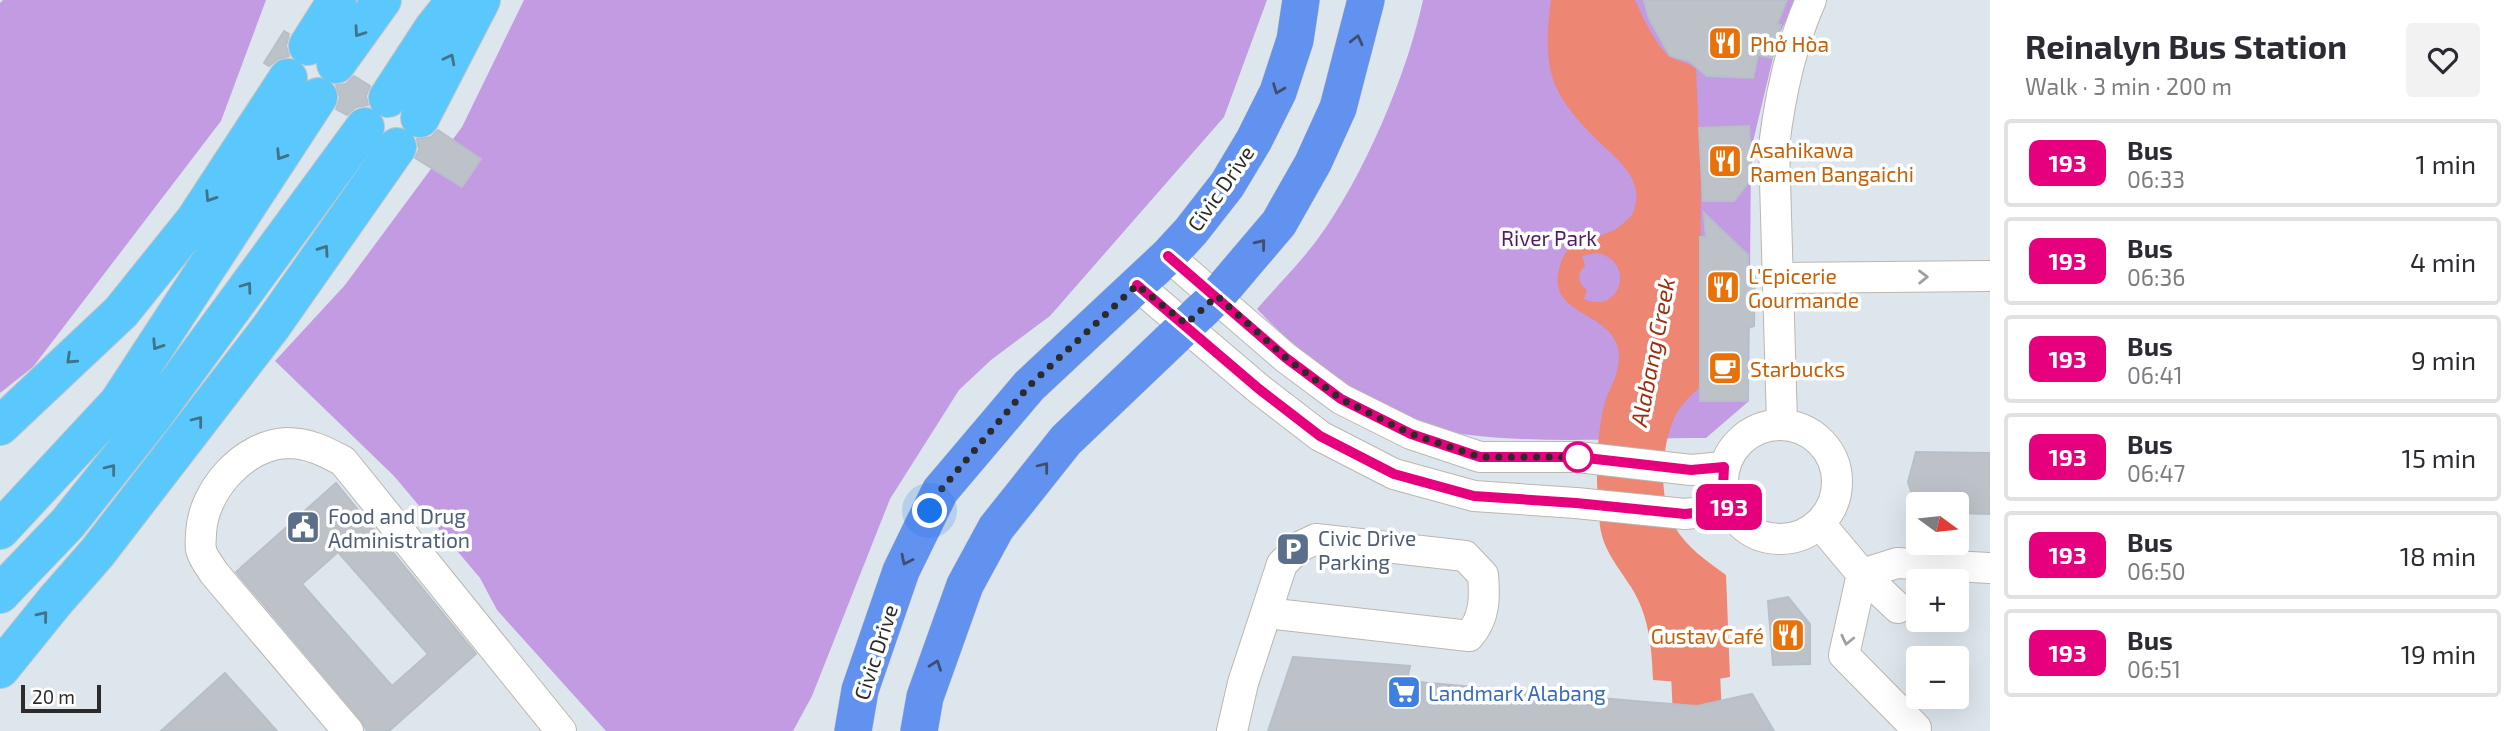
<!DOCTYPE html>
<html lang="en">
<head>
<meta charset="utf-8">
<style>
  body { margin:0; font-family:"Exo 2",sans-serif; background:#f2f2f3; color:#2b2b33; height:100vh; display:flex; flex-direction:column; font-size:26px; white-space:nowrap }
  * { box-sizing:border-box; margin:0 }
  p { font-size:23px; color:#7c7c81 }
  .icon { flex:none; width:38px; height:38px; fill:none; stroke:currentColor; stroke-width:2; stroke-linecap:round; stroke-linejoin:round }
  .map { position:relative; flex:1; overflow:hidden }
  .details { display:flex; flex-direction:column; background:#fff; width:525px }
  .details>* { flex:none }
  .badge { padding:0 14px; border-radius:10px; font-size:24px; line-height:46px }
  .needle { width:46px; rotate:105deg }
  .controls { position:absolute; left:1906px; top:492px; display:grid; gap:14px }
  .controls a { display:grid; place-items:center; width:63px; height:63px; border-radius:7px; background:#fff; box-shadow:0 7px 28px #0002; font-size:35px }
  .scale { position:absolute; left:21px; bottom:18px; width:80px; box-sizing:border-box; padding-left:7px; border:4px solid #2b2b2b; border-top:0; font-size:19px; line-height:24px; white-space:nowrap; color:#2b2b2b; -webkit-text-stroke:5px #fff; paint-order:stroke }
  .you { position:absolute; width:35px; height:35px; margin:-18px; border:5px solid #fff; border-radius:50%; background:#1a73e8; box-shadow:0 0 0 10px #1a73e833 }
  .map>.badge { position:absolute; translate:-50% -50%; box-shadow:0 0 0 4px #fff }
  .round { display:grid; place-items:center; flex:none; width:74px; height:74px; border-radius:7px; background:#f2f2f3 }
  .summary { display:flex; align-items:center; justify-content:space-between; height:119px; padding:0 35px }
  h1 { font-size:33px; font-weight:700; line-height:52px }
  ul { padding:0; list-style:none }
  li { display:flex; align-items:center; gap:21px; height:88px; margin:0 14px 10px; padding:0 21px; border:4px solid #e1e1e2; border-radius:7px }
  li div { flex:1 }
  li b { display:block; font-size:26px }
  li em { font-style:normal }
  li .badge { min-width:77px; font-weight:700; text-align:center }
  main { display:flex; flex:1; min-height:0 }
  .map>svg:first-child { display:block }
</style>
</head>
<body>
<main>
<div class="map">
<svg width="1990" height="731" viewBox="0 0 1990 731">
  <rect width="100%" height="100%" fill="#dee6ed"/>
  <g fill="#c29be2">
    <path d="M3,0H266L221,121L33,367L0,393V3Z"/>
    <path d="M524,0H1267L1224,117L1050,316L991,360L959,390L890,499L812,696L793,731H606L497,610L480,578L394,476L275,361L345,285L462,127Z"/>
    <path d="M1423,0H1796L1778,37L1751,150L1749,401L1706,438C1630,438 1545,444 1470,435C1395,426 1308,363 1257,309C1277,286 1299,264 1317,240C1363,178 1407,75 1423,0Z"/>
  </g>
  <path fill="#ed8673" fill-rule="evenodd" d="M1551,0H1635C1642,15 1657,49 1671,57C1681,63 1687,61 1696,69L1701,181L1699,388C1691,395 1683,403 1677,412C1661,442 1657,498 1675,527C1686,547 1708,562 1726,575L1730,677L1718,679V685L1653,680C1652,648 1649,615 1631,587C1619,568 1603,550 1600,526C1596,488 1595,448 1603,409C1608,388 1623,371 1618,348C1609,311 1547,315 1559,269C1567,235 1591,242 1616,229C1622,225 1627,220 1632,215C1649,178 1613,157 1591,134C1579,121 1566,107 1558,91C1544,62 1547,31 1551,0ZM1597,253C1637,261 1620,316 1584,299L1587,290C1578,283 1576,274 1585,266L1582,256Z"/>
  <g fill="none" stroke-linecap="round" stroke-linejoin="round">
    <path stroke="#ed8673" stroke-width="49" d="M1693,617L1697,706"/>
  </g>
  <g fill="#bdc2c9" stroke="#b7bfc8" stroke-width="2" fill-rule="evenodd">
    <path d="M1644,0H1787L1777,24L1781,25L1772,58L1758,55L1753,78L1707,76L1689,61L1670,56L1649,18Z"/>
    <path d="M284,31L289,34L286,46L289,56L278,59L269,66L264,63Z"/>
    <path d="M354,76L370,86L366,96L368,105L356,107L347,115L336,109L340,98L336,85L346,84Z"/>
    <path d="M1749,126L1752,178L1734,201H1703L1699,128Z"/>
    <path d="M438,130L481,159L462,187L415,158L419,150L417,139L431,137Z"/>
    <path d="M1704,213L1748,255V275L1755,274L1754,326L1748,328V401H1700V237H1706Z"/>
    <path d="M1916,452L1990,453V514L1956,513V504H1918V513L1908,482Z"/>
    <path d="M336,483L476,654L389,731H367L361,720L236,572ZM338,552L428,654L392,686L302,584Z"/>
    <path d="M1788,597L1810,624V664L1773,665L1768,601Z"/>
    <path d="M1293,657L1410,666L1407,681L1646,702L1697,706L1752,694L1774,731H1268Z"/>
    <path d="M225,673L277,731H161Z"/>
  </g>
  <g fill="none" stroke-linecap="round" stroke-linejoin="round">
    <g stroke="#bbb7ae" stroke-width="32">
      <g id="minor">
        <path d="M1168,256L1286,358L1341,399L1411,434L1480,457H1578L1691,470L1724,467"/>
        <path d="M1778,278L1990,276"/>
        <path d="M1137,285L1259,389L1320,436L1394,474L1474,496L1576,503L1685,514L1729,509"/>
        <path d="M1782,423L1774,146C1780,96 1790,47 1811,0"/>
        <circle cx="1780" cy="482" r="57"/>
        <path d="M1820,524L1862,574L1898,608"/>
        <path d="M1916,728L1844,655L1862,574L1897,563L1990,568"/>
        <path d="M348,731L214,573C210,566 202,557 201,549C200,545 201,538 201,533C203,491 243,445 287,443C309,443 324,451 343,461L561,731"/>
        <path d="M1232,731L1243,683L1282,564L1299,547L1316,539L1465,556L1483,575C1485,598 1485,618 1469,636L1266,613"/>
      </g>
    </g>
    <g stroke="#c4c4c4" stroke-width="38">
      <g id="major">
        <path d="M853,731L860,690L901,571L940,491L1029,386L1168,256L1191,231L1227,185L1254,140L1278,92L1295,40L1301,0"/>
        <path d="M919,731L925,697L965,585L996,528L1066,440L1217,296L1279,223L1313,163L1338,108L1366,0"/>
      </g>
    </g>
    <g stroke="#c4c4c4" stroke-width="40">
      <g id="highway">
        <path d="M308,46L337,0"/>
        <path d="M336,64L382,0"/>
        <path d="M388,98L433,29L456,0"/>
        <path d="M420,118L481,0"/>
        <path d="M0,426L121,312L195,220L288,78"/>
        <path d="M0,530L119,402L318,97"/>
        <path d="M0,594L68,523L151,419L365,127"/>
        <path d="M0,669L55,601L97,553L271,327L397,147"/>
      </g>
    </g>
    <use href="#minor" stroke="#fff" stroke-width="30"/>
    <use href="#major" stroke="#6192ef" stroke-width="37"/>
    <use href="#highway" stroke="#5ac8fc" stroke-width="38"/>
  </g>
  <defs><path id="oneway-chevron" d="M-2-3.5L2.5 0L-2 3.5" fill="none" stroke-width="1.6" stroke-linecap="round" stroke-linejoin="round" transform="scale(1.75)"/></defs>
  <g stroke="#407289">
    <use href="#oneway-chevron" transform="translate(359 32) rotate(125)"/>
    <use href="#oneway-chevron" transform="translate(450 59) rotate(-63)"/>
    <use href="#oneway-chevron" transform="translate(281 155) rotate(123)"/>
    <use href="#oneway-chevron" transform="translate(210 197) rotate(123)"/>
    <use href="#oneway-chevron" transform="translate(324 250) rotate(-55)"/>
    <use href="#oneway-chevron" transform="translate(247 287) rotate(-54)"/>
    <use href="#oneway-chevron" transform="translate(157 345) rotate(123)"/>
    <use href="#oneway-chevron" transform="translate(71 359) rotate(137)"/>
    <use href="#oneway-chevron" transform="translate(198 421) rotate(-52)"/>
    <use href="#oneway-chevron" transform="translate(111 469) rotate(-52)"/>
    <use href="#oneway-chevron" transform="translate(43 616) rotate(-51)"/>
  </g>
  <g stroke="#3e4f70">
    <use href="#oneway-chevron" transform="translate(1357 40) rotate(-76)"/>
    <use href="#oneway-chevron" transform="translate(1278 89) rotate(111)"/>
    <use href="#oneway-chevron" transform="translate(1261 244) rotate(-51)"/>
    <use href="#oneway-chevron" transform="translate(1044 467) rotate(-52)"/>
    <use href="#oneway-chevron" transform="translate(906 560) rotate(116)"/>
    <use href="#oneway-chevron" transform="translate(936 665) rotate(-70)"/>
  </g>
  <g stroke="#a0a0a0">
    <use href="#oneway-chevron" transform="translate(1923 277) rotate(-1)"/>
    <use href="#oneway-chevron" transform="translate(1847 640) rotate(103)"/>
  </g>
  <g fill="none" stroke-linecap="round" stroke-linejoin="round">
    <g stroke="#fff" stroke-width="16">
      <path id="line" d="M1137,285L1259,389L1320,436L1394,474L1474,496L1576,503L1685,514L1729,509L1723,488L1724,467L1691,470L1578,457H1480L1411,434L1341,399L1286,358L1168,256"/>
    </g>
    <use href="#line" stroke="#e6007e" stroke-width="10"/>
    <path stroke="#2b2b2b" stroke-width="7" stroke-dasharray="0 12.6" d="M930,511L940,491L1029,386L1137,285L1186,324L1217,296L1286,358L1341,399L1411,434L1480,457H1578"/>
  </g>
  <defs>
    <g id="restaurant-square" transform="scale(1.75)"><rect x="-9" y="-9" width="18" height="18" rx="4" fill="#e8710a" stroke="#fff"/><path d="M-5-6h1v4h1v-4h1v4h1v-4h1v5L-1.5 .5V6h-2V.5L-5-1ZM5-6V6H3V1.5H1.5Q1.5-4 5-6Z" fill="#fff"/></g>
    <g id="cafe-square" transform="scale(1.75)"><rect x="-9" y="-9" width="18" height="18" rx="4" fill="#e8710a" stroke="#fff"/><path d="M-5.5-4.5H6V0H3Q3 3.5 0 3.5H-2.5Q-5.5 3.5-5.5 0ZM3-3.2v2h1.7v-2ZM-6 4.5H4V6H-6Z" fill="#fff"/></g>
    <g id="civic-square" transform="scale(1.75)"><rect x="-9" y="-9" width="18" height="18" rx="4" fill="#5c6f8a" stroke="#fff"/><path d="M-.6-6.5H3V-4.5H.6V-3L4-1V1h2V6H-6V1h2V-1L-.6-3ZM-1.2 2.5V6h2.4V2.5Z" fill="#fff"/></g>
    <g id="parking-square" transform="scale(1.75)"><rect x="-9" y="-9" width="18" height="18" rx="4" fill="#5c6f8a" stroke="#fff"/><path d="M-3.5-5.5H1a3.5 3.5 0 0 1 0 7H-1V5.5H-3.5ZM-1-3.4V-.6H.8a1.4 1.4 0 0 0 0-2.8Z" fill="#fff"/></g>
    <g id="supermarket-square" transform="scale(1.75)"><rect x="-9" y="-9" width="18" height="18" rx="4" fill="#3f7fe0" stroke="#fff"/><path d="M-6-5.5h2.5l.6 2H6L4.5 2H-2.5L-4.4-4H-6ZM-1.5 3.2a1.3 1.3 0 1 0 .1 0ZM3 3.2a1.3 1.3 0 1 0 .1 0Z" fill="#fff"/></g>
  </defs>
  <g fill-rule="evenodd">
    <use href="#restaurant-square" x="1725" y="43"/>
    <use href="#restaurant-square" x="1725" y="161"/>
    <use href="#restaurant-square" x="1723" y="287"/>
    <use href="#cafe-square" x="1725" y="368"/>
    <use href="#civic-square" x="303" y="527"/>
    <use href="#parking-square" x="1293" y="549"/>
    <use href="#restaurant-square" x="1788" y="635"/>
    <use href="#supermarket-square" x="1404" y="692"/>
  </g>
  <circle fill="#fff" stroke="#e6007e" stroke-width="3.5" cx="1578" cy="457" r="14"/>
  <g text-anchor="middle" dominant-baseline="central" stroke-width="7" stroke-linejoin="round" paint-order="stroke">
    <g font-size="21" fill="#c56008" stroke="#fff" text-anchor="start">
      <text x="1750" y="43">Phở Hòa</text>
      <text x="1750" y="149">Asahikawa<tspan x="1750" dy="24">Ramen Bangaichi</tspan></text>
      <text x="1748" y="275">L'Epicerie<tspan x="1748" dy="24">Gourmande</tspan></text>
      <text x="1750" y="368">Starbucks</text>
      <text x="1764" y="635" text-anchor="end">Gustav Café</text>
    </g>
    <g font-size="21" fill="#2b2b2b" stroke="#fff">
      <text transform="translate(1220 188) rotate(-55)">Civic Drive</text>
      <text transform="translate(875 652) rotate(-72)">Civic Drive</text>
    </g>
    <g font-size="21" fill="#501c68" stroke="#fff">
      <text x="1549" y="237">River Park</text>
    </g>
    <g font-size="21" fill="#4e5e75" stroke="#fff" text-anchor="start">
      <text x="328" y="515">Food and Drug<tspan x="328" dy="24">Administration</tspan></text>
      <text x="1318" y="537">Civic Drive<tspan x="1318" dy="24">Parking</tspan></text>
    </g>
    <g font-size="21" fill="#366cbe" stroke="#fff" text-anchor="start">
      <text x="1428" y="692">Landmark Alabang</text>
    </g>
    <g font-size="23" font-style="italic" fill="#9b3010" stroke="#fff">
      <text transform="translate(1652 352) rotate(-79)">Alabang Creek</text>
    </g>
  </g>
</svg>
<div class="controls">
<a><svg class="needle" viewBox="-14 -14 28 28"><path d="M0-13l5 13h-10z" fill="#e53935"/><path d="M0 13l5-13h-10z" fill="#7c7c81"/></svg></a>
<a>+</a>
<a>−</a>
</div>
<div class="scale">20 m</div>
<div class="you" style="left:930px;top:511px"></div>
<b class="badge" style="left:1729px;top:507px;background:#e6007e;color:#fff">193</b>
</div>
<section class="details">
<div class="summary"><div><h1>Reinalyn Bus Station</h1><p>Walk · 3 min · 200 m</p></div><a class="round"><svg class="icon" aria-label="heart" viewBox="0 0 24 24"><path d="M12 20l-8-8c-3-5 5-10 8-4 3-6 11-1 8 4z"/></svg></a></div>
<ul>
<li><span class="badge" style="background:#e6007e;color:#fff">193</span><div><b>Bus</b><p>06:33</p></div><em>1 min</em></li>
<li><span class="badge" style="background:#e6007e;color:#fff">193</span><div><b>Bus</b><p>06:36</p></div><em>4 min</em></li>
<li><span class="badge" style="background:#e6007e;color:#fff">193</span><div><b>Bus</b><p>06:41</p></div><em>9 min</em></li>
<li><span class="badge" style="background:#e6007e;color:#fff">193</span><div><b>Bus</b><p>06:47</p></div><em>15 min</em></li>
<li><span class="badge" style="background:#e6007e;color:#fff">193</span><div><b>Bus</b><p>06:50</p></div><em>18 min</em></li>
<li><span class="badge" style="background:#e6007e;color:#fff">193</span><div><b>Bus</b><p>06:51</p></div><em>19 min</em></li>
</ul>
</section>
</main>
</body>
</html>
